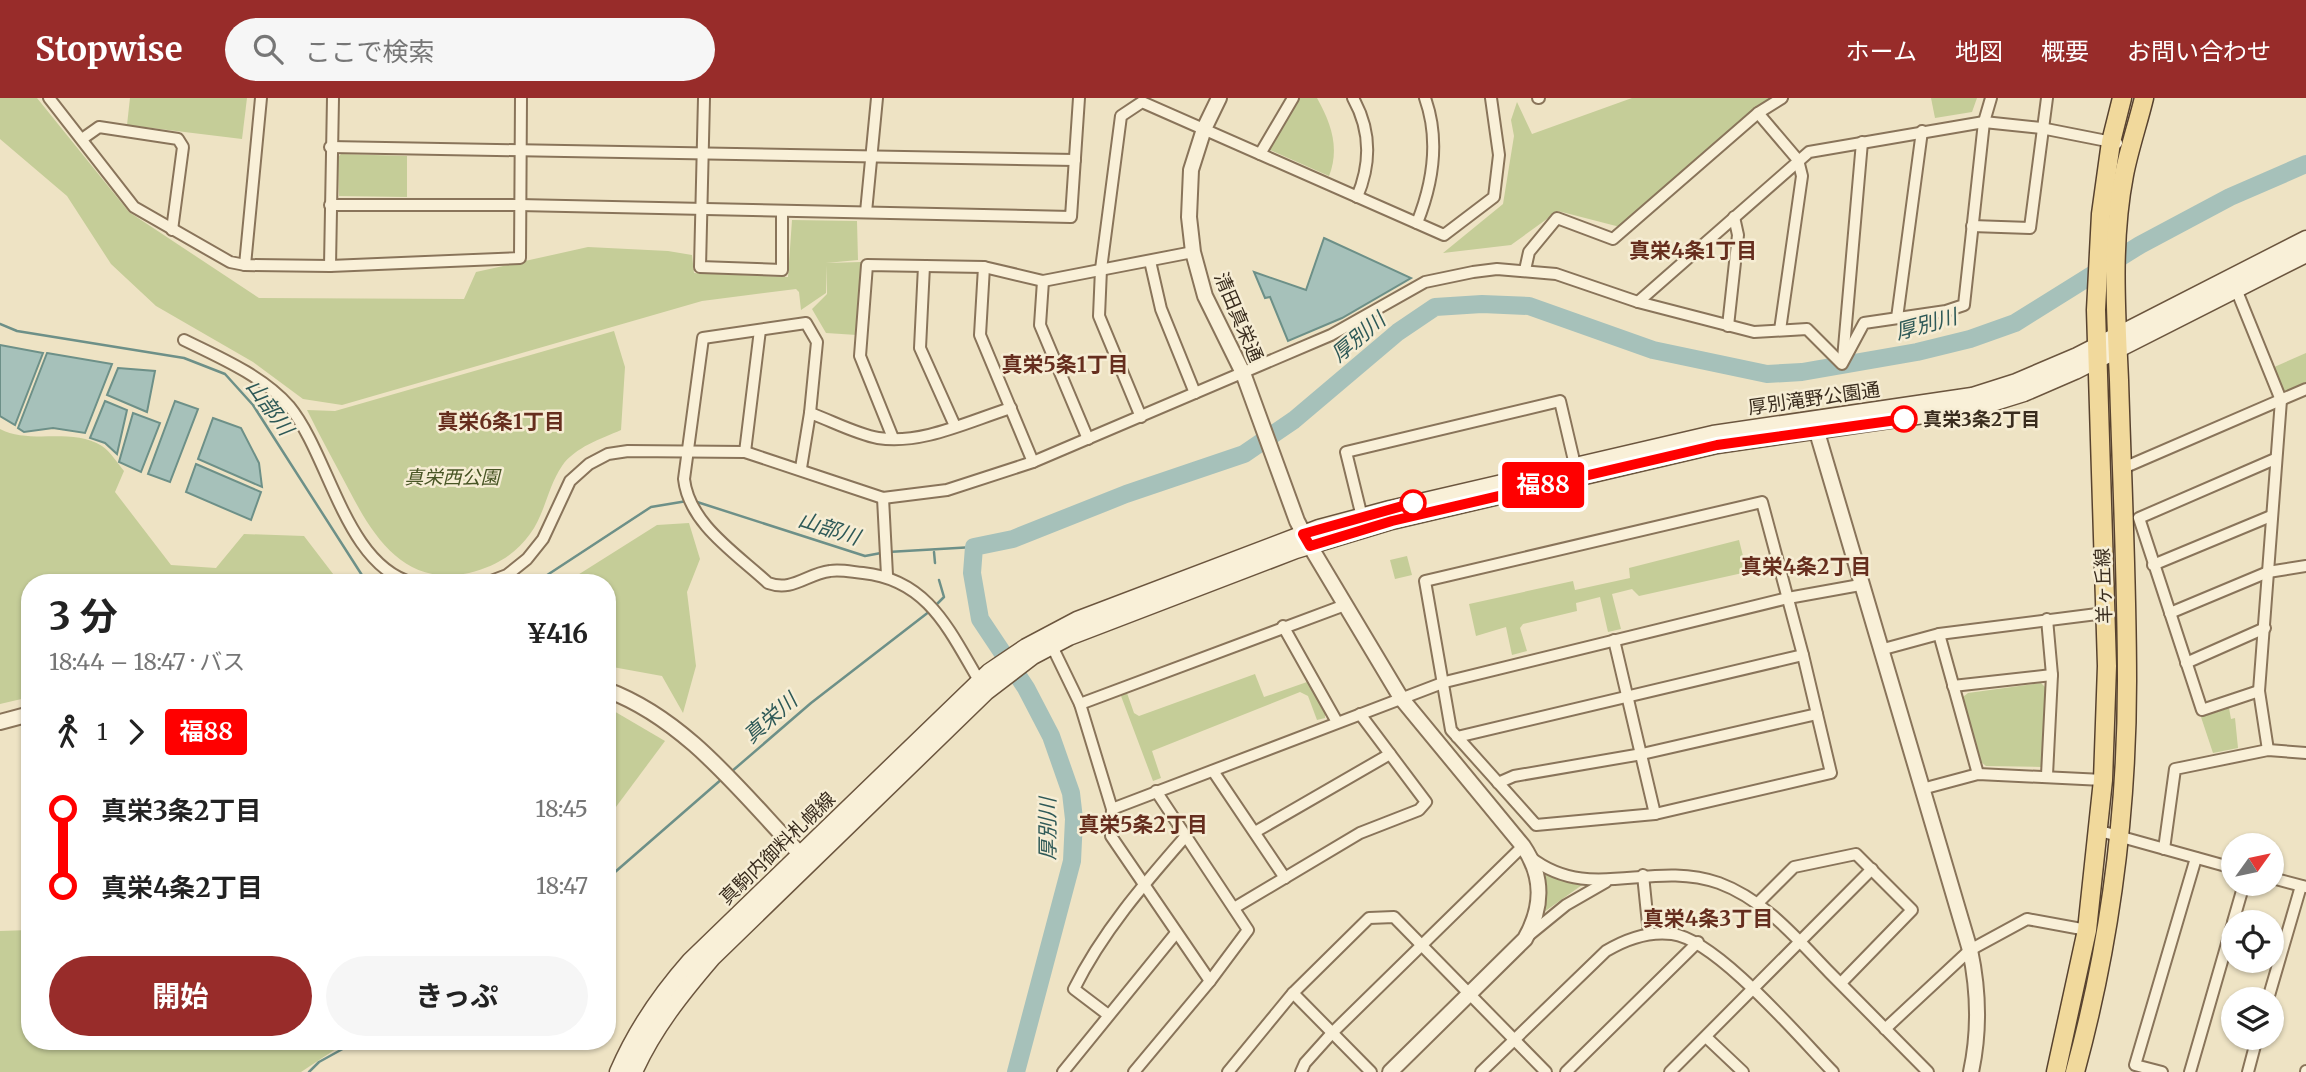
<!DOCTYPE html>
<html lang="ja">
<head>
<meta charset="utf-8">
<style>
  body { margin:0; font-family:Merriweather,"Noto Sans JP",serif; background:#f6f6f6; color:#222; height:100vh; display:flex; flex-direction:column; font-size:26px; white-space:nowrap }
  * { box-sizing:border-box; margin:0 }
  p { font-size:23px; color:#767676 }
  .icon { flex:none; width:38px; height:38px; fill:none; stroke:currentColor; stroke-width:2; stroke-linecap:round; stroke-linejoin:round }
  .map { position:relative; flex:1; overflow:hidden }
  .side { position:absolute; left:21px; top:476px; width:595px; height:476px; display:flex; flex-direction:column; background:#fff; border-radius:28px; box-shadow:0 2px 5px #0004 }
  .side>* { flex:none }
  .badge { padding:0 14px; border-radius:5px; font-size:24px; line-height:46px }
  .needle { width:46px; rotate:57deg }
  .controls { position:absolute; left:2221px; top:735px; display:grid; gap:14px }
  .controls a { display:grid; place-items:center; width:63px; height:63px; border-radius:50%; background:#fff; box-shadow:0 2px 5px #0004; font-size:35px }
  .map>.badge { position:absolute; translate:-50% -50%; box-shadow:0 0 0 4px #fff }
  .legs { display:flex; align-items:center; gap:10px; height:77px; padding:0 28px; font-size:23px }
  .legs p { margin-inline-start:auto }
  .overview { display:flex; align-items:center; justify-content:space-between; height:119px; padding:0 28px }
  h1 { font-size:38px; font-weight:700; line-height:52px }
  .cta { display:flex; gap:14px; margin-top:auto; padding:14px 28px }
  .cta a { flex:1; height:80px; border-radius:42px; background:#982c2a; color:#fff; font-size:28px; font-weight:700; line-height:80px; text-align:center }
  .cta a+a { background:#f6f6f6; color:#222 }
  ul { padding:0 28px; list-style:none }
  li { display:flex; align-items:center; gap:24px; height:77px; font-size:26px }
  li i { display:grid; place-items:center; width:10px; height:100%; margin:0 9px; background:currentColor }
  li i::after { content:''; width:18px; height:18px; margin:-9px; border:5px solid; border-radius:50%; background:#fff }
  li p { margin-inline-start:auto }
  li:first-child i { background:linear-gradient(#0000 50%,currentColor 0) }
  li:last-child i { background:linear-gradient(currentColor 50%,#0000 0) }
  header { display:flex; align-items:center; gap:42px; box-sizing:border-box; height:98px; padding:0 35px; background:#982c2a; color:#fff }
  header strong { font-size:33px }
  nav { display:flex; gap:38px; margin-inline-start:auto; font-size:24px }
  .search { width:490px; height:63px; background:#f6f6f6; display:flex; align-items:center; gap:18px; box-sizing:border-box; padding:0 24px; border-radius:38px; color:#767676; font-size:26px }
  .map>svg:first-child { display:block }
</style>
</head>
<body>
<header>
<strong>Stopwise</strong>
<div class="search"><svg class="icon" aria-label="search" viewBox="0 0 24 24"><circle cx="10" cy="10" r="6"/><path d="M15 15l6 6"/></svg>ここで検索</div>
<nav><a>ホーム</a><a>地図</a><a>概要</a><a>お問い合わせ</a></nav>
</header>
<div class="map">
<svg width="2306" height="974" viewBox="0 0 2306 974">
  <rect width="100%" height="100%" fill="#eee3c4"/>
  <g fill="#c5cd98">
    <path d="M0,0H37L129,114L259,200L464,201L476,174L588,149L668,153L692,157L694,175L788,179L792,122L857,123L858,162L826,165L861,164L857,237L826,235L812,211L827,196V167L826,195L801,212L799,194L796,191L702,203L342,307L303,301L253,264L156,208L111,166L67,98L0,41Z"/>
    <path d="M130,0H247L242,41L127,27Z"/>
    <path d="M1295,0H1317C1331,25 1340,50 1329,78L1268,51Z"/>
    <path d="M1632,0H1771L1751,14L1620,129L1558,113L1511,147L1443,155L1503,106L1514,38L1511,22L1517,4L1532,36Z"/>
    <path d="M1931,0H1977L1972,14L1935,20Z"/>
    <path d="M341,56L407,58V99L339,98L338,59Z"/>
    <path d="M614,233L625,269L621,332C601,341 575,349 562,368C548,388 545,416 530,436C515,457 494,469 469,475C405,489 374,440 349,392C335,365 320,339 307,312L335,313Z"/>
    <path d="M2306,255V285L2285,293L2282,292L2272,270Z"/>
    <path d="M0,331C30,347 71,329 102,348C110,353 118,366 124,373L115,394L171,467L216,470L244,436L304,438L340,485H30V599L0,606Z"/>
    <path d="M689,425L700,461L687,494L696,568L683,615L662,578L607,568V485H565L657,427Z"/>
    <path d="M1739,442L1747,474L1639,498L1632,491L1612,496L1621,531L1608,534L1600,499L1576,505L1577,513L1523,526L1520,530L1527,553L1512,557L1506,529L1476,538L1469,506L1573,483L1575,492L1630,480L1629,470Z"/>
    <path d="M1407,458L1412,477L1395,481L1390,462Z"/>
    <path d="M1255,576L1264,599L1307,584L1325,615V620L1317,622L1308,598L1300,594L1152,653L1161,680L1153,683L1121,598L1127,595L1134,615L1139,618Z"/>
    <path d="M2041,585L2046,590L2042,669L1986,668L1981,664L1963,599L1968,595Z"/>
    <path d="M607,609L665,643L607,721Z"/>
    <path d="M2229,610L2231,621L2235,620L2238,650L2213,655L2201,619Z"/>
    <path d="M1548,776L1582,787L1544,814L1545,777Z"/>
    <path d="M30,832V943H348L301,974H0V833Z"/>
  </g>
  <g fill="#a6c1ba" stroke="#6d9088" stroke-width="2">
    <path d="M1324,140L1411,180L1342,220L1288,243L1270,199L1265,200L1254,174L1306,192Z"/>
    <path d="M0,247L43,255L15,327L0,318Z"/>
    <path d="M47,255L112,266L85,335L53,330L24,334L18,330Z"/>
    <path d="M118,270L155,273L147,314L107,297Z"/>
    <path d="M105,303L127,312L117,356L105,345L90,340Z"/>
    <path d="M175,303L198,311L170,384L148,376Z"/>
    <path d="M133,315L160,325L141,374L119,364Z"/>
    <path d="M213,320L241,330L259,365L262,389L198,361Z"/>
    <path d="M196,366L261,394L251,422L186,394Z"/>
  </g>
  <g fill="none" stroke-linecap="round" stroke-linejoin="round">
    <g stroke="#6d9088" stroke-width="2.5">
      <path d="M0,226L17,233L184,260L225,276L253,307L367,485"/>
      <path d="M694,403L865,458L881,455"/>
      <path d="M888,454L974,449"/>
      <path d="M934,454L935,465"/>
      <path d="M535,485L651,409L687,403"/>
      <path d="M935,508L944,499L939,482"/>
      <path d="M731,674L811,605L930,513"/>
      <path d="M607,781L723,680"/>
      <path d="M309,974L319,964L357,943"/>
    </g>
    <path stroke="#a6c1ba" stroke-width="18" d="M1016,974L1072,763L1074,721L1071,695L1051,638L1026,590L980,521L972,475L974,449L1013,441L1126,396L1244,356L1294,322L1398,234L1435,209L1482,206L1529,208L1653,252L1767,276L1802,274L1917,254L1970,241L2015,225L2140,147L2230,99L2306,66"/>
    <g stroke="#89745a" stroke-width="14">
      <g id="minor">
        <path d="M49,0L134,109L230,164L245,167L330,168L520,160L521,0"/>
        <path d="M704,0L700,169L782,172V113"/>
        <path d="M1353,0C1371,32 1371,66 1357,99"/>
        <path d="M1538,0H1539"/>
        <path d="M1758,15L1798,62L1802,78L1780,232"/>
        <path d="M82,41L99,29L178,41L183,49L172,132"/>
        <path d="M330,49L1075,62"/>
        <path d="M1260,56L1293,0"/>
        <path d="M330,107H519L1071,119L1079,0"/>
        <path d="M866,114L877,0"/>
        <path d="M1417,125C1433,85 1440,42 1425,0"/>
        <path d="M1972,128L2030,130L2047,0"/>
        <path d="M1150,163L1161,211L1195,295"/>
        <path d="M245,167L261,0"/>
        <path d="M330,168L333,0"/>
        <path d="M924,168L920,250L955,328"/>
        <path d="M984,169L980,237L1033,364"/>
        <path d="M1525,172L1529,154L1557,120L1613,141L1758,15L1782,0"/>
        <path d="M1043,183L1040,227L1088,341"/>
        <path d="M2236,191L2281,302L2259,593L2268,652"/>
        <path d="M1638,204L1809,54L1984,24L2041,30L2117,45"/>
        <path d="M1897,220L1922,33"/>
        <path d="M1728,228L1738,137L1734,119"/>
        <path d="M184,242C219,259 263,278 289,308C330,358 345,467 413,485"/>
        <path d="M1843,261L1862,44"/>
        <path d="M810,315C832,323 856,336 878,340C922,347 969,323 1011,310"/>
        <path d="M1141,319L1099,218L1101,171L1121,18L1142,4L1444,137L1494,99L1499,57L1491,0"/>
        <path d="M893,340L860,258L867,167L984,169L1043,183L1193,154"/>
        <path d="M745,354L760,232"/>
        <path d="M801,370L810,315L817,244L806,225L703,240L684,381C689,426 737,456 768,485C793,494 806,476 830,473C840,471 852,474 863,475C931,482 951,537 983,589"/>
        <path d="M2121,371L2306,291"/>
        <path d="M883,400L887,477"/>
        <path d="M1762,404L1803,557L1831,675L1655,716L1536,727L1451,632L1425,483Z"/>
        <path d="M1362,419L1346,354L1560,303L1575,367"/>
        <path d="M2153,467L2271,418"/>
        <path d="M486,485L507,477L527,461L543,441L570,383L589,366L608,356L628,353L745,354L883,400L947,392L1033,364L1331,237L1425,184L1473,174L1497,171L1556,176L1638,204L1754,234L1807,231L1842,266L1864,225L1946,213L1964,207L1984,24L1991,0"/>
        <path d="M2170,515L2268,474L2306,468"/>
        <path d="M2047,521L2052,577L2047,677"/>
        <path d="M1283,528L1337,624"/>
        <path d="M1939,536L1978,676"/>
        <path d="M1049,542L1080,606L1112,711L1445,584L1788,500L1860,487"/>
        <path d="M1614,542L1655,716"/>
        <path d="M1880,552L1939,536L2105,515"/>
        <path d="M2186,565L2265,530"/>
        <path d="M1953,588L2052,577"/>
        <path d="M2259,593L2202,612L2139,420L2275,361"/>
        <path d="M1080,606L1345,507"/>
        <path d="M1457,639L1803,557"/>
        <path d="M1213,673L1285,780"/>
        <path d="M1498,685L1514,678L1642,656L1817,616"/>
        <path d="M1922,691L1978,676L2103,682"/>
        <path d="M1112,711L1111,738L1210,883"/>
        <path d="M2100,733L2233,770"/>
        <path d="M1255,734L1390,656"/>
        <path d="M2164,751L2175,671L2268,652L2306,655"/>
        <path d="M1530,759C1590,806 1650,761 1719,785C1765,802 1797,841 1830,875C1863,908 1895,941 1928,974"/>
        <path d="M1643,777L1649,836"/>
        <path d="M2272,780L2306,789"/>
        <path d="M1758,805L1794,769L1856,756L1912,812L1841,885"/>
        <path d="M1234,810L1360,735L1419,712L1426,704L1360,616"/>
        <path d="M2233,824L2244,786"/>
        <path d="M1528,838L1566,807L1606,784"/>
        <path d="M1293,895L1371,974"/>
        <path d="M2268,901L2301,788"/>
        <path d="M1107,916L1074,891C1102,834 1144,786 1185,739"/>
        <path d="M1885,931L1970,852L2027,821L2087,832"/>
        <path d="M1706,939L1743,974"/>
        <path d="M1063,974L1176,835"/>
        <path d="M1134,974L1210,883L1248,832L1156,693"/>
        <path d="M1228,974L1293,895L1369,820L1394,819L1546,974"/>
        <path d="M1301,974L1305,965L1332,935L1523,748"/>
        <path d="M1481,974L1606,853C1626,841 1648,833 1672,836C1716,841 1800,940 1833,974"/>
        <path d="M1566,974L1698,844"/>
        <path d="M1670,974L1872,771"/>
        <path d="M2162,974L2135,967L2196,760"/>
        <path d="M2190,974L2233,825"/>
        <path d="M2248,974L2257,940"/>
        <path d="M2306,974V973"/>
      </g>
    </g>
    <g stroke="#89745a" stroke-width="18">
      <g id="tertiary">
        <path d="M1219,0L1204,31L1191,72L1189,119L1193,154L1205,198L1243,275L1297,423L1310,448L1401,600L1523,748C1544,779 1543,809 1525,841L1390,974"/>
        <path d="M1814,324L1970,852C1979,894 1980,932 1971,974"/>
        <path d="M607,592C690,623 746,701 806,762"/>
        <path d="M0,624L30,616"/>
      </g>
    </g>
    <g stroke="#6b553e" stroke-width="19">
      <g id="secondary">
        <path d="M618,974C636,932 660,897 690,863L989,574L1026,549L1077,522L1319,430L1390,411L1713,336L1972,298L2016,284L2077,258L2306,141"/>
        <path d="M634,974C653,931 682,895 712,860L986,594L1033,558L1069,539L1296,452L1392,423L1717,347L1979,309L2024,295L2075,273L2306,156"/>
      </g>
    </g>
    <g stroke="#57422f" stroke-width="21">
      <g id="primary">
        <path d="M2056,974L2087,832L2103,682L2107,568L2096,212L2101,116L2111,44L2122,0"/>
        <path d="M2075,974C2110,846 2127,715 2127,583C2127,483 2122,382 2119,282C2116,214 2111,144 2124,77C2129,51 2138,25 2144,0"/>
      </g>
    </g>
    <use href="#minor" stroke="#f9f0d8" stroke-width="10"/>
    <use href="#tertiary" stroke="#f9f0d8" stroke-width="14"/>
    <use href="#secondary" stroke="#f9f0d8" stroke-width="16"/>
    <use href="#primary" stroke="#f1d99c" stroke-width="18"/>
  </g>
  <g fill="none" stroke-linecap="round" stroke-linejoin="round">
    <g stroke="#fff" stroke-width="16">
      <path id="line-1" d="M1413,405L1303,436L1310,448L1392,423L1717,347L1904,321"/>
    </g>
    <use href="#line-1" stroke="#f00" stroke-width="10"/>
  </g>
  <g fill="#fff" stroke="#f00" stroke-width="3.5">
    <circle cx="1904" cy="321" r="12"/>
    <circle cx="1413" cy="405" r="12"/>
  </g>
  <g text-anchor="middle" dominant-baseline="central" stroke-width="5" stroke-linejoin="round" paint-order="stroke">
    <g font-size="19" fill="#392c1e" stroke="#f6edd4">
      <text transform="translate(1239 219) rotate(67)">清田真栄通</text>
      <text transform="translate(1814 300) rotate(-8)">厚別滝野公園通</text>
      <text transform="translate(2103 488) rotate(-92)">羊ヶ丘線</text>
      <text transform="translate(777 750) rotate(-44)">真駒内御料札幌線</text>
    </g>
    <g font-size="19" font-weight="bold" fill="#392c1e" stroke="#f6edd4" text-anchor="start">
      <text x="1923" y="321">真栄3条2丁目</text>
    </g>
    <g font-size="19" font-style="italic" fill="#485525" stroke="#f6edd4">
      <text x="452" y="379">真栄西公園</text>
    </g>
    <g font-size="21" font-weight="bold" fill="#662e1e" stroke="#f6edd4">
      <text x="1693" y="152">真栄4条1丁目</text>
      <text x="1065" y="266">真栄5条1丁目</text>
      <text x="501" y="323">真栄6条1丁目</text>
      <text x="1806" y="468">真栄4条2丁目</text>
      <text x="1143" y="726">真栄5条2丁目</text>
      <text x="1708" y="820">真栄4条3丁目</text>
    </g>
    <g font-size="21" font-style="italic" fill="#2e5957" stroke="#f6edd4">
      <text transform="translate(1926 226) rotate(-15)">厚別川</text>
      <text transform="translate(1358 239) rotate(-40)">厚別川</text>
      <text transform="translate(270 309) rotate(54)">山部川</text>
      <text transform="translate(829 430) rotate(18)">山部川</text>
      <text transform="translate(770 620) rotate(-41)">真栄川</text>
      <text transform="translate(1047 731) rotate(-90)">厚別川</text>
    </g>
  </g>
</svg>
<div class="controls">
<a><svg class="needle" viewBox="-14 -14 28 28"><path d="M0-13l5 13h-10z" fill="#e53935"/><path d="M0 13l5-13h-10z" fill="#767676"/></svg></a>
<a><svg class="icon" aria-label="locate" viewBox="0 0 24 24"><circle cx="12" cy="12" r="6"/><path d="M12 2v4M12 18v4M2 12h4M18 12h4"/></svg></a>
<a><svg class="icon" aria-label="layers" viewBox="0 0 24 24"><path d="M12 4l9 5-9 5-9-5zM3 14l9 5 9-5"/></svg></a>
</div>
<b class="badge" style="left:1543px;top:387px;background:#f00;color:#fff">福88</b>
<section class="side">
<div class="overview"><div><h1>3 分</h1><p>18:44 – 18:47 · バス</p></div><b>¥416</b></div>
<div class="legs"><svg class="icon" aria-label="walk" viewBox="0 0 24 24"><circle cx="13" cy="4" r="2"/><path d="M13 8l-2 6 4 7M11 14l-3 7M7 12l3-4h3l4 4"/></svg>1<svg class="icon" aria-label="forward" viewBox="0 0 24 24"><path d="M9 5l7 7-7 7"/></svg><b class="badge" style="background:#f00;color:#fff">福88</b></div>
<ul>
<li><i style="color:#f00"></i><b>真栄3条2丁目</b><p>18:45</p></li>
<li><i style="color:#f00"></i><b>真栄4条2丁目</b><p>18:47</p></li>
</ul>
<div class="cta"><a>開始</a><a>きっぷ</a></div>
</section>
</div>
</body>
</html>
